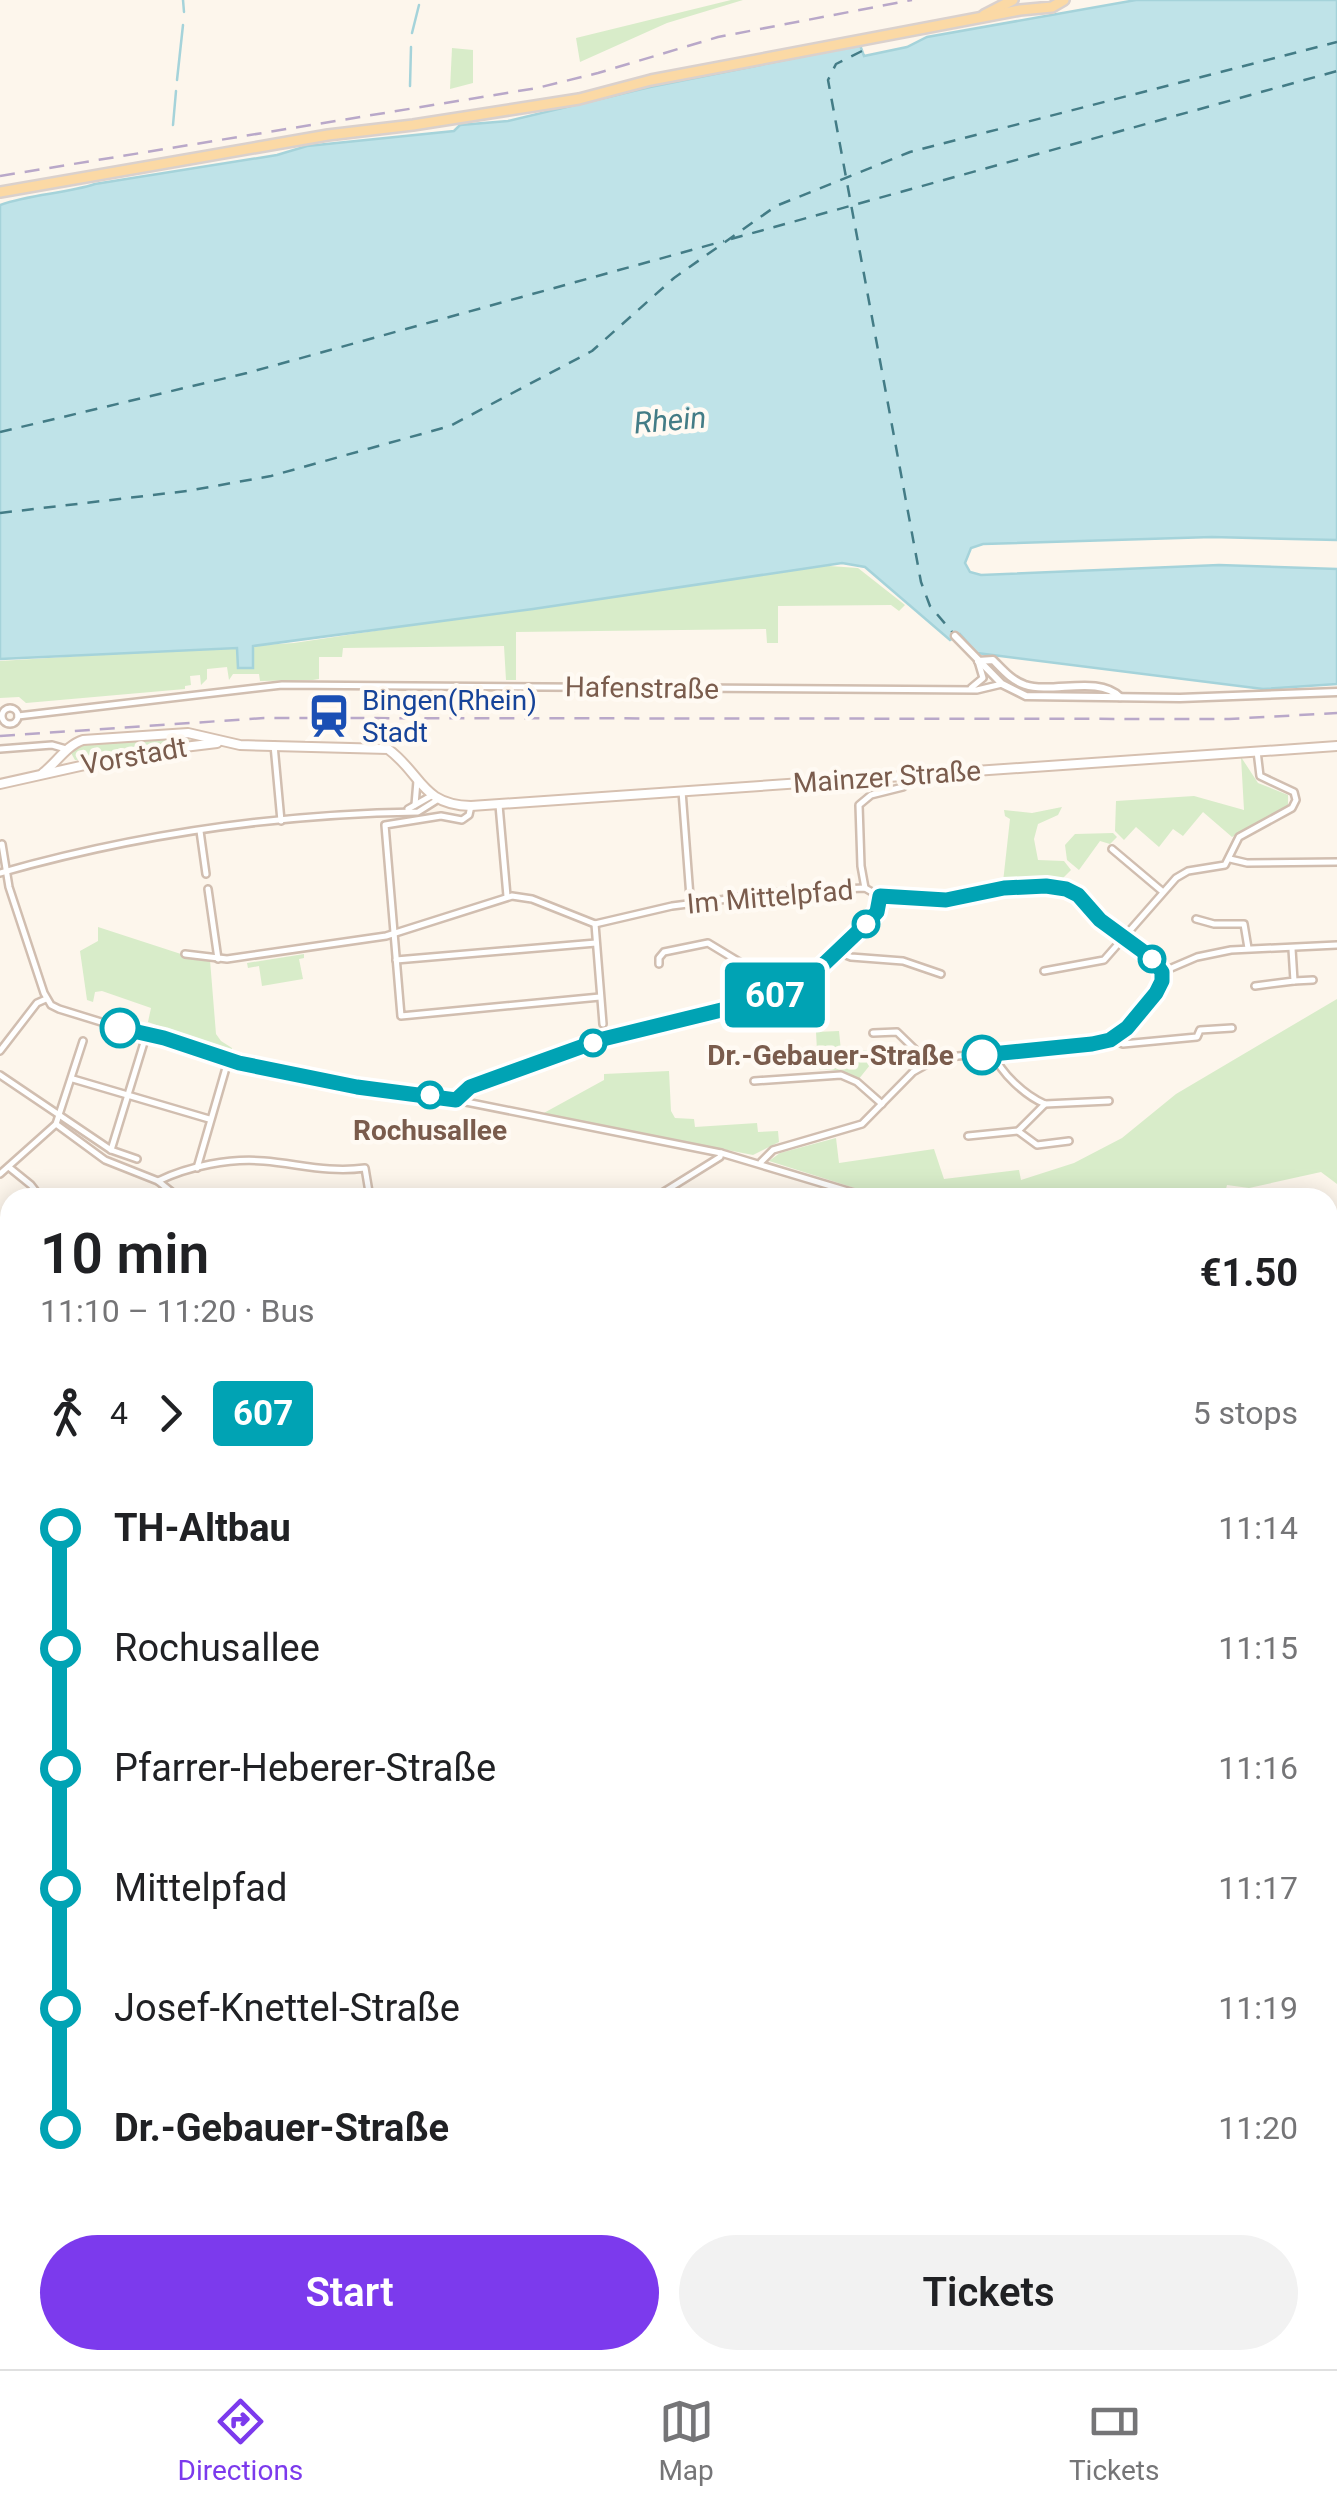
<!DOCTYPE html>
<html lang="en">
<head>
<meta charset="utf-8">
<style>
  body { margin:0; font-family:Roboto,sans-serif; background:#f2f2f2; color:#202124; height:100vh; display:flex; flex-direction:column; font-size:38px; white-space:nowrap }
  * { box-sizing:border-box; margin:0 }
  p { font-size:32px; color:#757577 }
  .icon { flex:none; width:55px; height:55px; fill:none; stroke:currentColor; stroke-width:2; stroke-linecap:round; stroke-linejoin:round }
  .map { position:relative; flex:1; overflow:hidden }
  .drawer { position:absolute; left:0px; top:1188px; width:1338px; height:1182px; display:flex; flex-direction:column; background:#fff; border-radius:30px 30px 0 0; box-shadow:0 5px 25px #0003 }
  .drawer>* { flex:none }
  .badge { padding:0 20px; border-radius:8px; font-size:35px; line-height:65px }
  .map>.badge { position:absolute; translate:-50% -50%; box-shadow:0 0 0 5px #fff }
  .legs { display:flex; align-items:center; gap:15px; height:110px; padding:0 40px; font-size:32px }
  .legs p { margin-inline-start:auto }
  .head { display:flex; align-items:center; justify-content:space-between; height:170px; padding:0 40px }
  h1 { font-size:55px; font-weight:600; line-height:75px }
  .primary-button { display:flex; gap:20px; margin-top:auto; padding:20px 40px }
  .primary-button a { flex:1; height:115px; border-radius:60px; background:#7c3aed; color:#fff; font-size:40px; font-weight:600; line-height:115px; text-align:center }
  .primary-button a+a { background:#f2f2f2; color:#202124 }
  ul { padding:0 40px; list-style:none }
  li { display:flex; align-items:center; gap:35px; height:120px; font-size:38px }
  li i { display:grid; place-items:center; width:15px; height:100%; margin:0 12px; background:currentColor }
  li i::after { content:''; width:25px; height:25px; margin:-12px; border:8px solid; border-radius:50%; background:#fff }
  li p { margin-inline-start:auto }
  li:first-child i { background:linear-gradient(#0000 50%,currentColor 0) }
  li:last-child i { background:linear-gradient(currentColor 50%,#0000 0) }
  .tabs { display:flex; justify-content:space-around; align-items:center; height:140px; border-top:2px solid #e0e0e0; background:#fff; font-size:28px; color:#757577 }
  .tabs a { display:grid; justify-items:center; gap:5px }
  .tabs .active { color:#7c3aed }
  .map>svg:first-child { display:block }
</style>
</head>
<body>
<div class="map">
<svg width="1337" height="2369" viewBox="0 0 1337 2369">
  <rect width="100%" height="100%" fill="#fdf6ec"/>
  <g fill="#d8ecc9">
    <path d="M731,0H743L667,23L580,62L576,38Z"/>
    <path d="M452,48L473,50V83L450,89Z"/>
    <path d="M815,565L858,568L905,605L899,611L891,605L778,606V643H767L766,629L516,632V680H506L504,646L343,648L342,657H319V679L313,680L260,681L259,674H233L229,680L227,667L207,669V679L201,685L200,675L190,676L191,685L185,686V689L26,703L19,697L0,698V661L294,643Z"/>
    <path d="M187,735L190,739L187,743L88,761L75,760L71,753L72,747L88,741L119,743Z"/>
    <path d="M1241,757L1258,783L1288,795V805L1232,837L1203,812L1183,836L1173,829L1159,847L1136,827L1124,840L1115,831L1116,801L1194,796L1244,810Z"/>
    <path d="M1062,807L1058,815L1038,824L1034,839L1038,860L1064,861L1071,870L1060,881L1003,882L1010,819L1005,816L1004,810L1032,813Z"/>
    <path d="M1113,833L1117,837L1110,844L1100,841L1079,870L1067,860L1065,845L1075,834Z"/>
    <path d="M98,927L184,955L210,960L216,1034L221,1041L232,1048V1055L213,1049L210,1044L148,1022L151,1008L102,991L95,992L93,1002L87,1000L80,951L98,941Z"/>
    <path d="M304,954V958L299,959L303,979L262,986L259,966L248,968L247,963Z"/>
    <path d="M1337,999V1184L1321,1172L1249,1188L1227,1185L1224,1197H883L769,1161L780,1153L836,1138L839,1163L934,1149L944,1179L1019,1170L1021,1180L1074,1163L1122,1138L1176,1094Z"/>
    <path d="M839,1031L841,1051L869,1050L870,1065L858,1080L840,1071L818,1069L816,1032Z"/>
    <path d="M669,1071L671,1111L675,1118L694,1119L695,1127L757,1123L758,1132L778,1131L779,1142L753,1155L542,1114L604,1080V1074Z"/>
    <path d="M10,1447V1526L0,1531V1452Z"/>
    <path d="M10,1603V2277L0,2272V1613Z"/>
    <rect x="1328" y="1789" width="9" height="75"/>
  </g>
  <path fill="#bfe3e8" stroke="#a5d3da" stroke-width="2.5" d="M1136,0H1337V540L1212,537L983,544L971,548L965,563L970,572L981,575L1219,565L1337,569V684L1263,689L977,653L960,634L950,640L865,567L842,563L533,609L253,646V668H238L237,648L0,659V205C31,194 64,194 95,184L277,155L307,146L454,131L460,125L508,121L650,87L860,45L864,56L907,47L927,37Z"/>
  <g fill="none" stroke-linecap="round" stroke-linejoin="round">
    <g stroke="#a5d3da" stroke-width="2.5">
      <path d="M183,0L184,12"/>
      <path d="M412,33L419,5"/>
      <path d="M177,80L183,25"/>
      <path d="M410,86L411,47"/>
      <path d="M173,125L176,91"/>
    </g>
    <g stroke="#437c86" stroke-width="2.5" stroke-dasharray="12 10" stroke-linecap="butt">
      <path d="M862,51L836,64L828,80L921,582L930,606L953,633"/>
      <path d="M731,239L1337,71"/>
      <path d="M0,432L247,373L724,241"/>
      <path d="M0,513L187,491L271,476L450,426L592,351L674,278L776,206L910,152L1337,42"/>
    </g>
    <g stroke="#d1beb0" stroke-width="10">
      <g id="minor">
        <path d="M971,688L983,678L978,661"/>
        <circle cx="10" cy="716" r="8"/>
        <path d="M18,716L282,685L977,690L1002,684"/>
        <path d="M274,745L281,821"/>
        <path d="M0,749L52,745L66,749"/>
        <path d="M682,791L690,897"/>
        <path d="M415,805L417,781"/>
        <path d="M499,805L507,896"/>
        <path d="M471,806L469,815L462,820L441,816L385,825L401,1016L600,997"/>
        <path d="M408,809L431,796"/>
        <path d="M200,831L206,874"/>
        <path d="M2,844L9,887L44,993L51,1005L59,1009L140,1034L164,1038L239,1063L357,1087L456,1100L721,1153L871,1198"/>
        <path d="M1112,849L1163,892"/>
        <path d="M1230,859L1247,863L1337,862"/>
        <path d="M0,873C134,835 278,814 418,812L437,800"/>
        <path d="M865,888L861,866L859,805L871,795L903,787L910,775"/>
        <path d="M208,889L218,959"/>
        <path d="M1196,919L1214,924H1244L1248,948"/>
        <path d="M595,924L672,906L791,891L865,888L879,896L946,900L1004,888L1053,886L1078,895L1092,913L1152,958L1162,972C1162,998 1130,1026 1110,1039"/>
        <path d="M595,924L603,1024"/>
        <path d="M838,952L851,957L903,961L941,974"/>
        <path d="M185,954L227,959L386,936L512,896L532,899L595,924"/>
        <path d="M396,960L596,943"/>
        <path d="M659,964V958L664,952L708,943L769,980L779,994"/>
        <path d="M1044,971L1104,960L1176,878L1188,871L1225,865L1239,837L1292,808L1296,800L1294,792L1260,776L1257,751"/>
        <path d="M1162,972L1197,957L1231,950L1337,945"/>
        <path d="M1294,981L1313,980"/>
        <path d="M1255,986L1294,981L1292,949"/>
        <path d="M873,1033L897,1032L929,1063"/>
        <path d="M0,1051L37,1003L46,999"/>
        <path d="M994,1054C1000,1073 1026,1096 1045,1104L1109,1101"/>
        <path d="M0,1075L111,1150L137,1159"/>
        <path d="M73,1079L209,1119"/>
        <path d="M754,1081L841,1075L857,1082L882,1104"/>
        <path d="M456,1100L470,1087L603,1039L746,1004L799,987L866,925L877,912L880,897"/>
        <path d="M56,1124L105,1160L158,1181L179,1198"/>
        <path d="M1018,1131L1037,1145L1069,1141"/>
        <path d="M968,1136L1018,1131L1045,1104"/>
        <path d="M111,1150L146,1036"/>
        <path d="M761,1162L773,1150L862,1124L913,1072L929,1063L958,1056L1092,1044L1110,1039L1123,1044L1197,1037L1200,1030L1232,1028"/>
        <path d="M10,1168L31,1185L41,1198"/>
        <path d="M197,1168L228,1061"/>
        <path d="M0,1174L56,1124L83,1041"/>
        <path d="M158,1181C189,1166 230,1158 264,1161C299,1164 329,1173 365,1168L370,1198"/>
        <path d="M654,1198L720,1157L721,1153"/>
        <path d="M1328,1257L1337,1265"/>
        <path d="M0,1309L10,1325"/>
        <path d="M739,2360V2369"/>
        <path d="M408,2366L424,2369"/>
        <path d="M46,2369L49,2360"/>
        <path d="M533,2369L534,2360"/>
        <path d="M608,2369L619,2360"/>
      </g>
    </g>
    <g stroke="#d1beb0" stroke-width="11">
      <g id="tertiary">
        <path d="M955,636L1002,684L1026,696L1180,698L1337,692"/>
        <path d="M978,661L993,660C1003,670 1011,680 1025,685C1053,694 1098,675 1120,697"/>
      </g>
    </g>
    <g stroke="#d6c0b0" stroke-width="12">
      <g id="secondary">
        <path d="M43,773C56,763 67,745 83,740L188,733L240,745L388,749C422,774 421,805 471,806L1337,746"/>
        <path d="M0,784L143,752L217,743"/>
        <path d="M0,2318L10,2324"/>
        <path d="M96,2360L127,2369"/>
      </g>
    </g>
    <g stroke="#dad1cd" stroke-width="14">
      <g id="primary">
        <path d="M984,15L1013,0"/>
        <path d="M0,192L328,135L413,125L579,99L651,80L1020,10L1052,7L1064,0"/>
      </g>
    </g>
    <use href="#minor" stroke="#fff" stroke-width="5"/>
    <use href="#tertiary" stroke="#fff" stroke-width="6"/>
    <use href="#secondary" stroke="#fff" stroke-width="8"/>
    <use href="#primary" stroke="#fbd9a5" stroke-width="9"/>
    <g stroke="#b9a8c9" stroke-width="2.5" stroke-dasharray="15 10" stroke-linecap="butt">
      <path d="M0,176L537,88L598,73L718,37L912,0"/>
      <path d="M0,736L264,718L1229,719L1337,713"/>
    </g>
  </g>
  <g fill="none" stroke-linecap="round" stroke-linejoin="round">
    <g stroke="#fff" stroke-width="22">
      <path id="line-1" d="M120,1028L164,1038L239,1063L357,1087L456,1100L470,1087L603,1039L746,1004L802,985L866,924L877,912L880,896L946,900L1004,888L1046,886L1066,889L1078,895L1100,920L1152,958L1162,972V981L1156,993L1127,1028L1110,1040L1092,1044L982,1055"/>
    </g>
    <use href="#line-1" stroke="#00a3b4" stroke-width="15"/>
  </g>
  <defs>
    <g id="station-bare" transform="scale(3.45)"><path d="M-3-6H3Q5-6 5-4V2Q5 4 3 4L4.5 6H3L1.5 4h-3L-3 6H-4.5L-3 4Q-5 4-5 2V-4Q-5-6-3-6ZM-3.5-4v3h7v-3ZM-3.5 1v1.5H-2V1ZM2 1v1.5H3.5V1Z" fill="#1a4fb4" stroke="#fffaf3" stroke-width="2.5" paint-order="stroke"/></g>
  </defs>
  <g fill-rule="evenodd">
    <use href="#station-bare" x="329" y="716"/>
  </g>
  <g fill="#fff" stroke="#00a3b4" stroke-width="5">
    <circle cx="866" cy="924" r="12"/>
    <circle cx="1152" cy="959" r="12"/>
    <circle cx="120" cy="1028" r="18"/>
    <circle cx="593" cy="1043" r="12"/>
    <circle cx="982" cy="1055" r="18"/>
    <circle cx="430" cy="1095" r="12"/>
  </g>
  <g text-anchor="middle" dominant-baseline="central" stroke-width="9" stroke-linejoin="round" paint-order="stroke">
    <g font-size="28" fill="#7a5c4d" stroke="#fffaf3">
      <text transform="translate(642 688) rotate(1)">Hafenstraße</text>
      <text transform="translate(134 756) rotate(-10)">Vorstadt</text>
      <text transform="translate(887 777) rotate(-4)">Mainzer Straße</text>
      <text transform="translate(770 897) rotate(-5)">Im Mittelpfad</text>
    </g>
    <g font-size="28" fill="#164399" stroke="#fffaf3" text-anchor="start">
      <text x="362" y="700">Bingen(Rhein)<tspan x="362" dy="32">Stadt</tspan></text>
    </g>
    <g font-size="28" font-weight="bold" fill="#7a5c4d" stroke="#fffaf3" text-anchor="end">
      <text x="954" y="1055">Dr.-Gebauer-Straße</text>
      <text x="430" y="1130" text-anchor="middle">Rochusallee</text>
    </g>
    <g font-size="30" font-style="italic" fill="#437c86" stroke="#fffaf3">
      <text transform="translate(670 420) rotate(-5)">Rhein</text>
    </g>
  </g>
</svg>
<b class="badge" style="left:775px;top:995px;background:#00a3b4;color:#fff">607</b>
<section class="drawer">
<div class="head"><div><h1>10 min</h1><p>11:10 – 11:20 · Bus</p></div><b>€1.50</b></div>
<div class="legs"><svg class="icon" aria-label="walk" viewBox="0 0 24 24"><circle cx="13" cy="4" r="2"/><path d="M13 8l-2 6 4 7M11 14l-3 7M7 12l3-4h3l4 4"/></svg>4<svg class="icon" aria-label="forward" viewBox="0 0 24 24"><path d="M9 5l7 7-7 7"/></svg><b class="badge" style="background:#00a3b4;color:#fff">607</b><p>5 stops</p></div>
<ul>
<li><i style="color:#00a3b4"></i><b>TH-Altbau</b><p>11:14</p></li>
<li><i style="color:#00a3b4"></i><span>Rochusallee</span><p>11:15</p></li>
<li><i style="color:#00a3b4"></i><span>Pfarrer-Heberer-Straße</span><p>11:16</p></li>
<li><i style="color:#00a3b4"></i><span>Mittelpfad</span><p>11:17</p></li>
<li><i style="color:#00a3b4"></i><span>Josef-Knettel-Straße</span><p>11:19</p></li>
<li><i style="color:#00a3b4"></i><b>Dr.-Gebauer-Straße</b><p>11:20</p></li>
</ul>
<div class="primary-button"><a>Start</a><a>Tickets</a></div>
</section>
</div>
<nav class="tabs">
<a class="active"><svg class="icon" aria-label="directions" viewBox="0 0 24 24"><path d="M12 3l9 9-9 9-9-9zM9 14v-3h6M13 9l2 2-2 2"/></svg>Directions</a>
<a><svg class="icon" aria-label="map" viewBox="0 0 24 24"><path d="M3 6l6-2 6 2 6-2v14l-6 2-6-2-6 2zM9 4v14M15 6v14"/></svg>Map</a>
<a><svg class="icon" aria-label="tickets" viewBox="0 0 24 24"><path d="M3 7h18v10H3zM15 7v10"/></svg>Tickets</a>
</nav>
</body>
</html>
